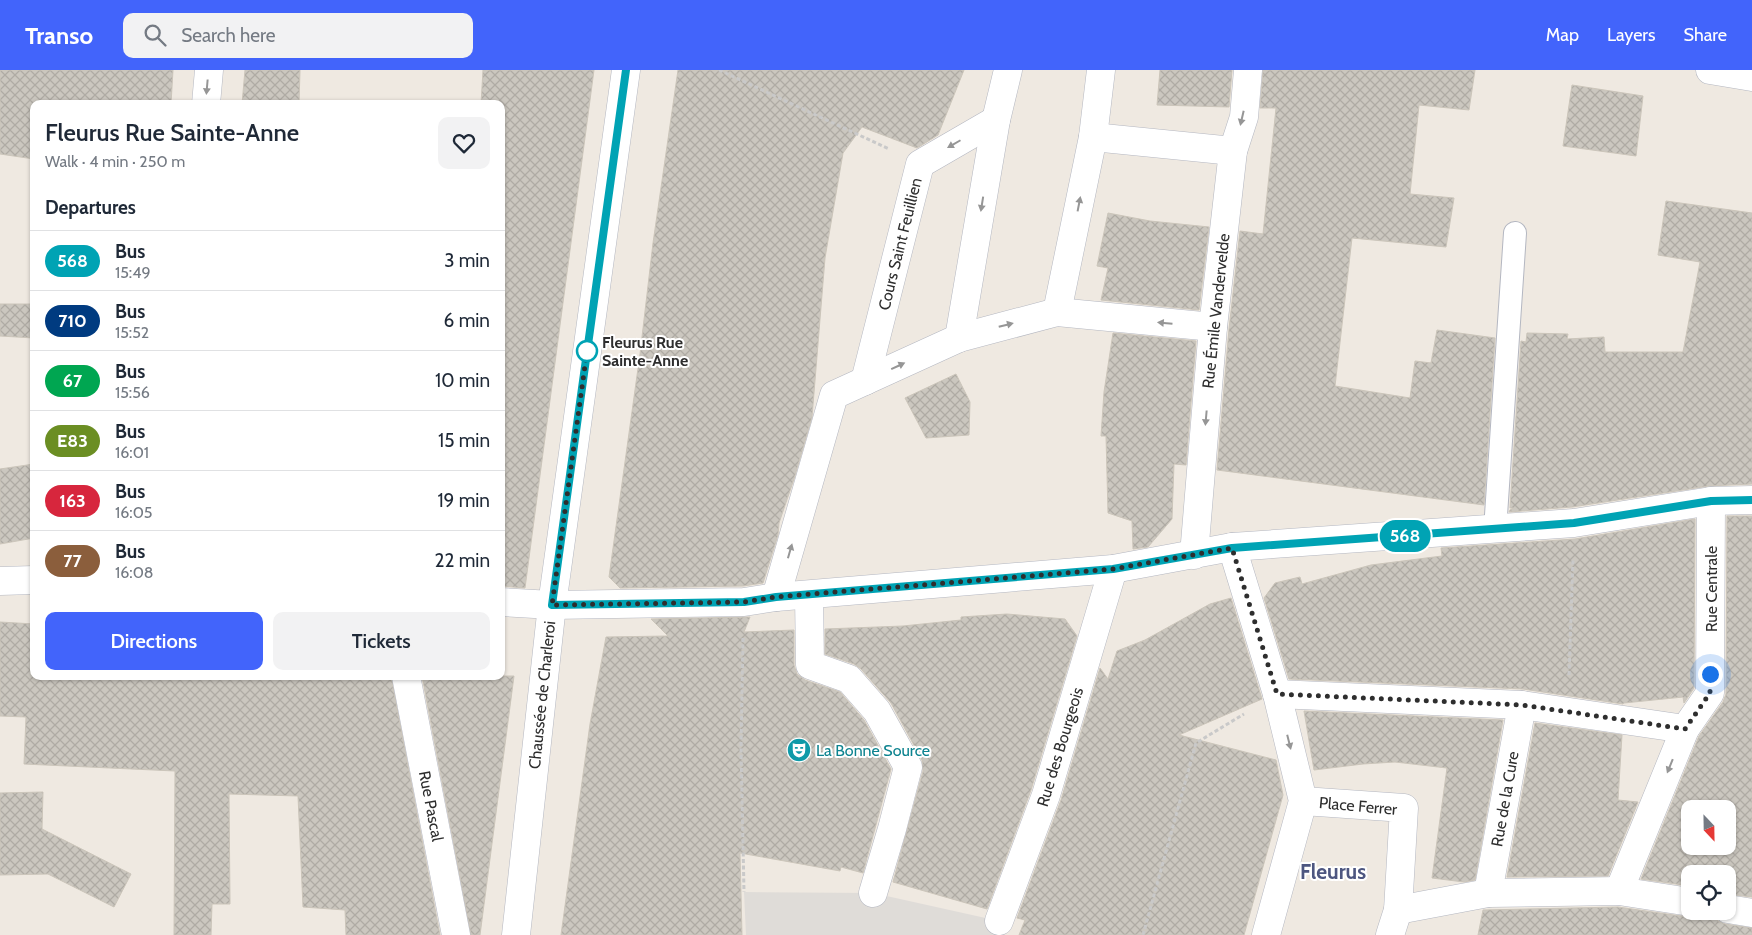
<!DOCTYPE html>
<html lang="en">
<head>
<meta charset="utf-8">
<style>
  body { margin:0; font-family:Cabin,sans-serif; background:#f2f2f3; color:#1f2937; height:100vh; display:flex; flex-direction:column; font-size:19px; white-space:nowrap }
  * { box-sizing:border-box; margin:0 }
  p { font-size:16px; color:#747a83 }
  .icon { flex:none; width:28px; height:28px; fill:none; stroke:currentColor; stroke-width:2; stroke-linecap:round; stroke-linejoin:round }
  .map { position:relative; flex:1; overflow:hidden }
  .details { position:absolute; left:30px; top:30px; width:475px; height:580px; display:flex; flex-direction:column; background:#fff; border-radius:10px; box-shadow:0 1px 4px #0004 }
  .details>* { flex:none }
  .badge { padding:0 10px; border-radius:16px; font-size:18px; line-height:32px }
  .needle { width:32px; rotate:158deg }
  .buttons { position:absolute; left:1681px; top:730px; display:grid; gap:10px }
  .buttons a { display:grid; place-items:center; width:55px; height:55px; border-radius:10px; background:#fff; box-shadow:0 1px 4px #0004; font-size:25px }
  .you { position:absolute; width:25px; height:25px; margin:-12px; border:4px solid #fff; border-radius:50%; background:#1a73e8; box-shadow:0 0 0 8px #1a73e833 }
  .map>.badge { position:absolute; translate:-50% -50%; box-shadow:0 0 0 2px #fff }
  h2 { padding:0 15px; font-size:19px; line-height:45px }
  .round { display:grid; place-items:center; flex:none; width:52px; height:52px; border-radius:10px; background:#f2f2f3 }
  .headline { display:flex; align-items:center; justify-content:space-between; height:85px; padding:0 15px }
  h1 { font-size:24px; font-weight:600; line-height:38px }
  .primary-button { display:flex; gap:10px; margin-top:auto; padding:10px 15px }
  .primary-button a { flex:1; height:58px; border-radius:10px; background:#4264fb; color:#fff; font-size:20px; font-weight:600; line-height:58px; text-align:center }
  .primary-button a+a { background:#f2f2f3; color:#1f2937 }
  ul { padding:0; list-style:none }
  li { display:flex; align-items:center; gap:15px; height:60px; padding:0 15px; border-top:1px solid #e0e1e3 }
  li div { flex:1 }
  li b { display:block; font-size:19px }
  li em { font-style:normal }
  li .badge { min-width:55px; font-weight:700; text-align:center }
  header { display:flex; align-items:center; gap:30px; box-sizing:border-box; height:70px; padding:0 25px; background:#4264fb; color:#fff }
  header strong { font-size:24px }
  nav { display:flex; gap:28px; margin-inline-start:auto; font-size:18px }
  .search { width:350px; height:45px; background:#f2f2f3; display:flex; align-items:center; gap:12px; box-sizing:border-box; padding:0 18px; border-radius:10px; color:#747a83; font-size:19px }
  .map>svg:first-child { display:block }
</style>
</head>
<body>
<header>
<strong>Transo</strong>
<div class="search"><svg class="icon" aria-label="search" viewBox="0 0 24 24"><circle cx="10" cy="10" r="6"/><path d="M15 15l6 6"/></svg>Search here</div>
<nav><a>Map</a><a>Layers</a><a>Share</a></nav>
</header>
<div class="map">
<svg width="1752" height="865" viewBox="0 0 1752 865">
  <defs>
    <pattern id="building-cross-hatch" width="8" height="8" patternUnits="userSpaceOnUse" patternTransform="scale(1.25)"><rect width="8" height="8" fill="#cbc7bf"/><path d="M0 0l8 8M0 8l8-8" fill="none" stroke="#afaba4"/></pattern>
  </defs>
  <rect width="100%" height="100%" fill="#efe9e1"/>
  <path fill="#dfdcd8" d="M744,822L873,823L999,851L995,865H746Z"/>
  <g fill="url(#building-cross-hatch)" stroke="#cbc5ba" fill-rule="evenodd">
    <path d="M0,0H173L171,34H34V89L0,84Z"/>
    <path d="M245,0H300L299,34H242Z"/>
    <path d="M483,0H594L525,518L501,516V34H481Z"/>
    <path d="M678,0H964L938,65L917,78L862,57L843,83L825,188L812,347L794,409L779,453L778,465L763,513L743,516L620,518L609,507L640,284L653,173Z"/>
    <path d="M1160,0H1232L1229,37L1157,35Z"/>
    <path d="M1263,0H1475L1469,40L1419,35L1410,124L1454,128L1446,177L1352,168L1335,316L1410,328L1415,291L1431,293L1437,260L1495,268L1484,435L1217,400L1229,259L1240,161L1263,164L1276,38H1260Z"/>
    <path d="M1572,15L1643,26L1636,86L1563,76Z"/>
    <path d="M1666,131L1752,143V414L1709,416L1572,437L1509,442L1510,440L1513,438H1510L1521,271L1526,272L1527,263L1568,264L1567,269L1604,267L1605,282H1683L1700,192L1658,185Z"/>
    <path d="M1108,143L1150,151L1209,157L1199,240L1101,230L1108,198L1097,196Z"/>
    <path d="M0,234H34V268L0,266Z"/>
    <path d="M1113,263L1196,271L1186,395L1174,394L1172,449L1148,477L1133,479L1132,451L1108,443L1106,366H1101L1104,322Z"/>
    <path d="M956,304L970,332L969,365L926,368L905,328Z"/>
    <path d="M34,394V468L0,474V399Z"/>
    <path d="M1727,446H1752V827L1728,824V804H1690V816L1641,809L1699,666L1723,632L1726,624ZM1690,739H1728V776H1690Z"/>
    <path d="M1695,449L1694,618L1684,633L1683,627L1624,633L1623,634L1523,619L1289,609L1264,528L1275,513L1300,507L1302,514L1371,495L1442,486L1441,478L1575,469Z"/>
    <path d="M1231,528L1262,629L1179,665L1276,690L1283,725L1244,865H1019L1025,850L1017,848L1061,730L1100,598L1108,609L1117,581L1145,570L1210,534Z"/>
    <path d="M1007,544L1065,549L1077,566L1031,720L987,839L893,812L923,701L922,690L891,633L861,599L854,594L825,584V559L903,556L961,550V547Z"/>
    <path d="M750,547L744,562L794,560V595L797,604L805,610L840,622L864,650L891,699L863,803L841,797L840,801L740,783L742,865H561L590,654L606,567L668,566L651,549Z"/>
    <path d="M0,552L34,554V606H391L440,865H346L345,840L303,837L298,726L229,724L230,834H212L211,865H174L175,701L24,694L26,647L0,646Z"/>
    <path d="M422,606H514L480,865H471Z"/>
    <path d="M1304,641L1503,650L1475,810L1464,812L1432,808L1447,698L1395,692L1363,694L1314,700Z"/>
    <path d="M1535,653L1622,665L1618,730L1638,732L1608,806L1507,807Z"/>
    <path d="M43,722L42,759L131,804L114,837L48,804L0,805V723Z"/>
    <path d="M1618,837L1688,847L1696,846L1702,841H1713L1718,851L1725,854L1752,858V865H1478L1483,840Z"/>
  </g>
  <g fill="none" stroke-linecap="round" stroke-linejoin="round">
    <g stroke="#b4b7c1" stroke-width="24">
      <path id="service" d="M1495,460L1515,163"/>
    </g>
    <g stroke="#b4b7c1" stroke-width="29">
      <g id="pedestrian">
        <path d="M809,525L810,595L849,609L877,641L908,697L892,759L873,823"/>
        <path d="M999,851L1046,725L1113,499"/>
      </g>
    </g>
    <g stroke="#b4b7c1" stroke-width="29">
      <g id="minor">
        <path d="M1710,0L1752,7"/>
        <path d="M1093,67L1233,81"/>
        <path d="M1057,242L1213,257"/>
        <path d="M959,268L996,50L1008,0"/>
        <path d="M865,311L920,94L996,50"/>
        <path d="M1232,477L1277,624L1303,731L1266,865"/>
        <path d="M1194,485L1213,257L1233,81L1244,47L1248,0"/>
        <path d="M776,527L834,325L959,268L1057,242L1093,67L1101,0"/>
        <path d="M406,606L456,865"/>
        <path d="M1277,624L1522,635L1685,659"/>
        <path d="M1303,731L1404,738L1398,840L1390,865"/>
        <path d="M1619,821L1685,659L1710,623L1711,431"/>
        <path d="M1488,823L1522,635"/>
        <path d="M1728,839L1752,843"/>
        <path d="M1398,840L1488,823L1619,821L1690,832"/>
      </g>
    </g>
    <g stroke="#b4b7c1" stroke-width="29">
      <path id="tertiary" d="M206,34L209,0"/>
    </g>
    <g stroke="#b4b7c1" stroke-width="29">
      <g id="secondary">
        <path d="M0,511L34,510"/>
        <path d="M501,532L552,535L744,532L776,527L1113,499L1232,477L1574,453L1711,431L1752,430"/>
        <path d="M516,865L552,535L626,0"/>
      </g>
    </g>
    <g stroke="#c9c9c9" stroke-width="3" stroke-dasharray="4 2.5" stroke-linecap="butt">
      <path d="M719,0L889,79"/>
      <path d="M743,568L741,678L744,822"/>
      <path d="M1569,605L1573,489"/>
      <path d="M1143,865L1196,673L1244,644"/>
    </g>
    <use href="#service" stroke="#fff" stroke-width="22"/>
    <use href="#pedestrian" stroke="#fff" stroke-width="28"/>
    <use href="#minor" stroke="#fff" stroke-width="28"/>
    <use href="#tertiary" stroke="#fff" stroke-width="28"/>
    <use href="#secondary" stroke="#fff" stroke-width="28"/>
  </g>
  <defs><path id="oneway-solid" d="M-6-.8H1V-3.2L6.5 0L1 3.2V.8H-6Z" transform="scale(1.25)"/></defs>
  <g fill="#969696">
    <use href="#oneway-solid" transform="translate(207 17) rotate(95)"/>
    <use href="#oneway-solid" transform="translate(1242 48) rotate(103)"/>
    <use href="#oneway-solid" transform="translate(954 74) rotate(150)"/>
    <use href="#oneway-solid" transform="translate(982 134) rotate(99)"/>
    <use href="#oneway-solid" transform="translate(1079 134) rotate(-79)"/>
    <use href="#oneway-solid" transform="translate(1165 253) rotate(-175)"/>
    <use href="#oneway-solid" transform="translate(1006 255) rotate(-14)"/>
    <use href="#oneway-solid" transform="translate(898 296) rotate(-25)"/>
    <use href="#oneway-solid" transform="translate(1206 348) rotate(95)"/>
    <use href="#oneway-solid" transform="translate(790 481) rotate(-74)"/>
    <use href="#oneway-solid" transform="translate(1289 672) rotate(76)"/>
    <use href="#oneway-solid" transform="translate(1670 696) rotate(112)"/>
  </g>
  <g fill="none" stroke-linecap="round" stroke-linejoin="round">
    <g stroke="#fff" stroke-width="11">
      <path id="line" d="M626,0L552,535L744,532L776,527L1113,499L1232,478L1574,453L1711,431L1752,430"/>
    </g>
    <use href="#line" stroke="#00a3b4" stroke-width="8"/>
    <path stroke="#2e2e2e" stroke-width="5" stroke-dasharray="0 9" d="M587,281L552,535L744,532L776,527L1113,499L1232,478L1277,624L1522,635L1685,659L1710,623V604"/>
  </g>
  <defs>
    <g id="theatre-disc" transform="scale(1.25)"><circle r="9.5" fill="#0f9aa8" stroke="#fff"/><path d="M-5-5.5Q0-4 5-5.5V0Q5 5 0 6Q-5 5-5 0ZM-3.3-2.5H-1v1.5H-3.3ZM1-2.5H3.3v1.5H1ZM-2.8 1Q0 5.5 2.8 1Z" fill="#fff"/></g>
  </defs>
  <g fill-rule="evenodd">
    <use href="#theatre-disc" x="799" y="680"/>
  </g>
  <circle fill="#fff" stroke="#00a3b4" stroke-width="2.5" cx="587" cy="281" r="10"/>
  <g text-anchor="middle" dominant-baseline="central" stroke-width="4" stroke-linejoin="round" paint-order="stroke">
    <g font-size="16" fill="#2e2e2e" stroke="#fff">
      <text transform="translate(900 174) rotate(-76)">Cours Saint Feuillien</text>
      <text transform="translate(1216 241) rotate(-84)">Rue Émile Vandervelde</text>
      <text transform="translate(1711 519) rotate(-90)">Rue Centrale</text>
      <text transform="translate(542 625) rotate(-84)">Chaussée de Charleroi</text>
      <text transform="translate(1060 677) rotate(-73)">Rue des Bourgeois</text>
      <text transform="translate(1505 729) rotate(-80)">Rue de la Cure</text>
      <text transform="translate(431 736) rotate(79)">Rue Pascal</text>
      <text transform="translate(1358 736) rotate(5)">Place Ferrer</text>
    </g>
    <g font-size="16" font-weight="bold" fill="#2e2e2e" stroke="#fff" text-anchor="start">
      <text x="602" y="272">Fleurus Rue<tspan x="602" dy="18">Sainte-Anne</tspan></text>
    </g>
    <g font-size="16" fill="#0d838f" stroke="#fff" text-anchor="start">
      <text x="816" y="680">La Bonne Source</text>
    </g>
    <g font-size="21" font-weight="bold" fill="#4d5680" stroke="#fff">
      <text x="1333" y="801">Fleurus</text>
    </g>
  </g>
</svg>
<div class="buttons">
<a><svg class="needle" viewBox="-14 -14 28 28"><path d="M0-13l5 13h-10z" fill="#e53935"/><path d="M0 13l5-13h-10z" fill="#747a83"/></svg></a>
<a><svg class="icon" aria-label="locate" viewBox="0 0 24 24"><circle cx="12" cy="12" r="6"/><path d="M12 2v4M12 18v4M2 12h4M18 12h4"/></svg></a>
</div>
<div class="you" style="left:1710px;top:604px"></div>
<b class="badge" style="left:1405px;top:466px;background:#00a3b4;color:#fff">568</b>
<section class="details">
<div class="headline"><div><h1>Fleurus Rue Sainte-Anne</h1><p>Walk · 4 min · 250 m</p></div><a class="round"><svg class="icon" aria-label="heart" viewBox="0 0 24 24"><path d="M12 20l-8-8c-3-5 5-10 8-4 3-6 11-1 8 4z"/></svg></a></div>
<h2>Departures</h2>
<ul>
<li><span class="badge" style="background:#00a3b4;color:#fff">568</span><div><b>Bus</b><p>15:49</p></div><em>3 min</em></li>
<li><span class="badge" style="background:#003b80;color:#fff">710</span><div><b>Bus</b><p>15:52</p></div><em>6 min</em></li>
<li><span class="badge" style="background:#00a651;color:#fff">67</span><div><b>Bus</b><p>15:56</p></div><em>10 min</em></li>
<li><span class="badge" style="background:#6b8e23;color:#fff">E83</span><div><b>Bus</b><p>16:01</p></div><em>15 min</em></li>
<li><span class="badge" style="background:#d7263d;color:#fff">163</span><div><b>Bus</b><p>16:05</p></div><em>19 min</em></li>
<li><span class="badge" style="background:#8b5e3c;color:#fff">77</span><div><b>Bus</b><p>16:08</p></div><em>22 min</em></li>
</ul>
<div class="primary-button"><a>Directions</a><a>Tickets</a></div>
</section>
</div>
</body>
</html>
